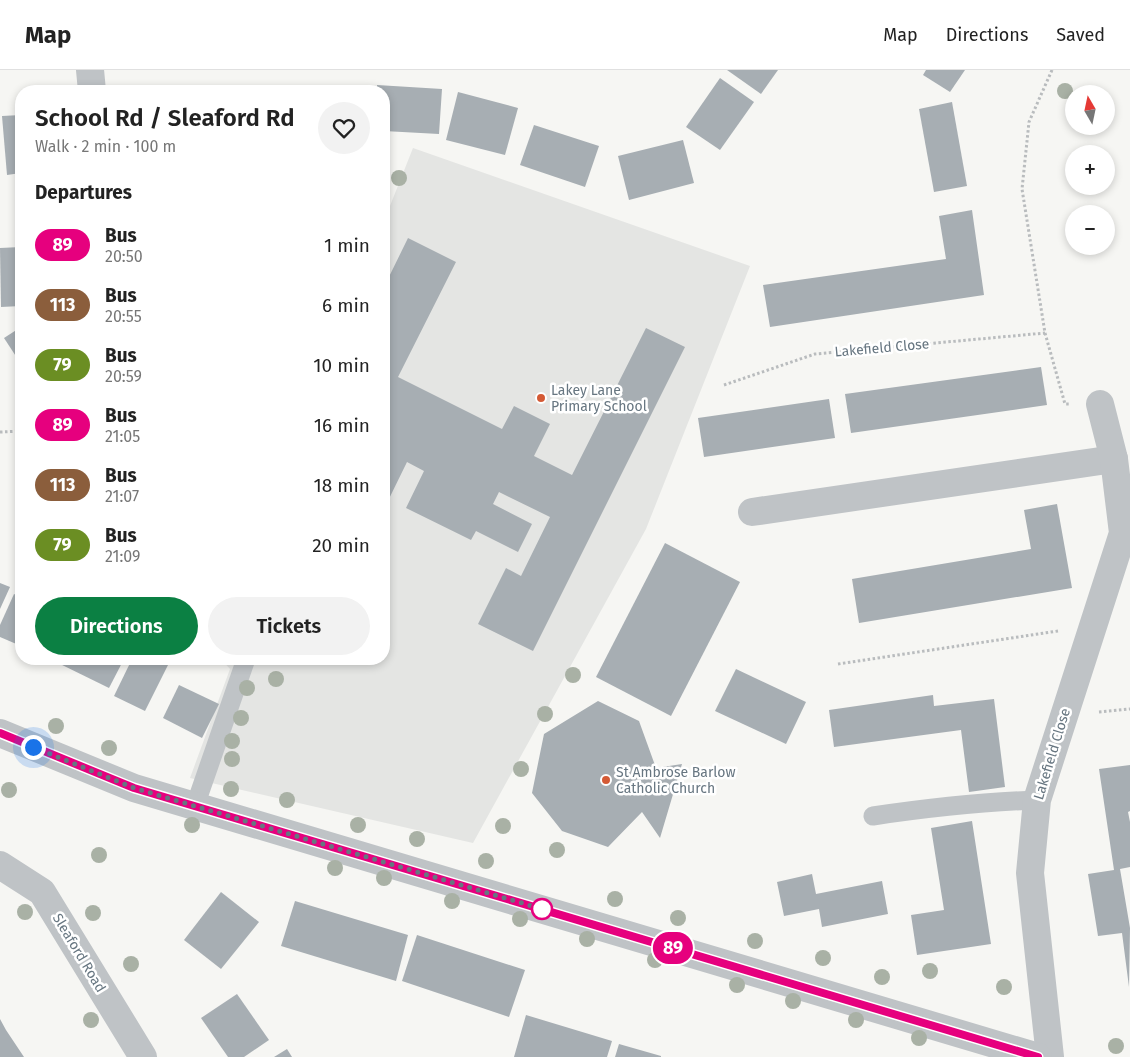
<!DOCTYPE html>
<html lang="en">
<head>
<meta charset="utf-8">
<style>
  body { margin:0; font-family:"Fira Sans",sans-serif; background:#f2f2f2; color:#222; height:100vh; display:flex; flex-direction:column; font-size:19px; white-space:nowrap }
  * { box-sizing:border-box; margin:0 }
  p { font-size:16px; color:#767676 }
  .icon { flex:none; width:28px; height:28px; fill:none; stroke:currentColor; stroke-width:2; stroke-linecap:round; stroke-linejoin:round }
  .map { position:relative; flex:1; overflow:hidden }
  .side { position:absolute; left:15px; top:15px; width:375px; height:580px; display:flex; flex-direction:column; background:#fff; border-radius:20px; box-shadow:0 2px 8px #0003 }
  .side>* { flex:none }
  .badge { padding:0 10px; border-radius:16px; font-size:18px; line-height:32px }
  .needle { width:32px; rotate:351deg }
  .buttons { position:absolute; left:1065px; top:15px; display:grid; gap:10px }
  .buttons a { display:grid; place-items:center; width:50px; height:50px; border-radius:50%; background:#fff; box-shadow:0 2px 8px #0003; font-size:25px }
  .you { position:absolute; width:25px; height:25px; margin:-12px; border:4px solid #fff; border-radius:50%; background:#1a73e8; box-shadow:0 0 0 8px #1a73e833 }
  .map>.badge { position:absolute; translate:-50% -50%; box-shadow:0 0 0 2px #fff }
  h2 { padding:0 20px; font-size:19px; line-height:45px }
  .round { display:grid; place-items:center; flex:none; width:52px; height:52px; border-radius:26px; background:#f2f2f2 }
  .headline { display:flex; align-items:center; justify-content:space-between; height:85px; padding:0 20px }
  h1 { font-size:24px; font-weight:600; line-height:38px }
  .button { display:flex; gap:10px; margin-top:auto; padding:10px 20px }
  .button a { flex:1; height:58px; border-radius:30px; background:#0b8043; color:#fff; font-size:20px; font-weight:600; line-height:58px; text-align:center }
  .button a+a { background:#f2f2f2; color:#222 }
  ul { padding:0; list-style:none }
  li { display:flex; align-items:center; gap:15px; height:60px; padding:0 20px }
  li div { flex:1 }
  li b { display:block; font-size:19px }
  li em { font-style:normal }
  li .badge { min-width:55px; font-weight:700; text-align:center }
  header { display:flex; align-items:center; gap:30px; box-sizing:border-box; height:70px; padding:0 25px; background:#fff; border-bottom:1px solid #e0e0e0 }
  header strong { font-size:24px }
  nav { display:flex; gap:28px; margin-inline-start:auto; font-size:18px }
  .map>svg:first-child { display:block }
</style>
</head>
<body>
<header>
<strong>Map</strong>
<nav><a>Map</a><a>Directions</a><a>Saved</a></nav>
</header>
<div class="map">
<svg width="1130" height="987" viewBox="0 0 1130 987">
  <rect width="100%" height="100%" fill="#f6f6f3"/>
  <path fill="#e4e5e3" d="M413,78L750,196L646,459L473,773L190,708L230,599L221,589H384V151Z"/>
  <g fill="#a7aeb3">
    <path d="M727,0H778L761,24Z"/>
    <path d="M926,0H965L950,22L923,5Z"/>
    <path d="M720,8L754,32L720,80L686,57Z"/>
    <path d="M377,15L442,19L439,64L384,61V21H377Z"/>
    <path d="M458,22L518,38L505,85L446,70Z"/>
    <path d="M952,32L967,116L934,122L919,39Z"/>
    <path d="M21,45V103L7,105L2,46Z"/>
    <path d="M534,55L599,76L585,117L520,95Z"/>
    <path d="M683,70L694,113L629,130L618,86Z"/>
    <path d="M972,140L984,225L770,257L763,215L946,189L939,146Z"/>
    <path d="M408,168L456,192L398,307L502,359L514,336L550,354L534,386L572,405L646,258L685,277L533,581L478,554L506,498L521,506L550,447L499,422L493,434L532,454L518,482L476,461L471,470L406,438L424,401L407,392L384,439V217Z"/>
    <path d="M21,177V236L1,237L0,178Z"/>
    <path d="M21,257V294L4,268Z"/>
    <path d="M1041,297L1047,335L851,363L845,324Z"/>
    <path d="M829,329L835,368L704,387L698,348Z"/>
    <path d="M1057,434L1072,518L859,553L852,509L1031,479L1024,440Z"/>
    <path d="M665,473L740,512L671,646L596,607Z"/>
    <path d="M0,513L10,517L0,539Z"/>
    <path d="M14,524L21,527V576L0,567V555Z"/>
    <path d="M57,589H124L109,618L56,592Z"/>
    <path d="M132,589H171L145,641L114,626Z"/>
    <path d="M736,599L806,632L786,674L715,641Z"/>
    <path d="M179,615L219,634L202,668L163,648Z"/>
    <path d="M933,625L934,636L994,629L1005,717L969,722L961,660L834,677L829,640Z"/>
    <path d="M598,631L639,651L656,698L682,694L660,768L642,742L608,777L562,761L532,723L544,664Z"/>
    <path d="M1130,695V741L1128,742L1130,752V797L1120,799L1130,858L1129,917L1122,863L1098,866L1088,804L1114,800L1099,699Z"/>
    <path d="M972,751L991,874L917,885L911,845L944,840L931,758Z"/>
    <path d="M812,804L816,824L882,811L888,844L822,857L819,839L784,846L777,812Z"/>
    <path d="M221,822L259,852L221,899L184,870Z"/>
    <path d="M295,831L408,865L396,911L281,876Z"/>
    <path d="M417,865L525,900L509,947L402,911Z"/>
    <path d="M237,924L269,970L244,987H228L201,948Z"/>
    <path d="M526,945L612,971L607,987H514Z"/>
    <path d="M0,949L6,960L24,987H0Z"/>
    <path d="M619,974L661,986V987H615Z"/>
    <path d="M287,979L292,987H274Z"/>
  </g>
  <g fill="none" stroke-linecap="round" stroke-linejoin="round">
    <g stroke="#b9bcbe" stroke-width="3" stroke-dasharray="2.5 2.5" stroke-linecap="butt">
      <path d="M1052,0L1029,52L1022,119L1045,263L1065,334H1069"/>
      <path d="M724,315L815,284L1045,263"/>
      <path d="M0,362L21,361"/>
      <path d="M838,594L1058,561"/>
      <path d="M1099,642L1130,639"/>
    </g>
    <g stroke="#bfc3c6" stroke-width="19">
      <path d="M195,736L246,589"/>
      <path d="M873,746C927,738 981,732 1037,730"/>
    </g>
    <g stroke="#bfc3c6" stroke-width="28">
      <path d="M90,0L92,21"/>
      <path d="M752,442L1114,389"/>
      <path d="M0,795L42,822L143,987"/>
      <path d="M1050,987L1030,803L1037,730L1123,463L1114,389L1100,334"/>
    </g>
    <path stroke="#bfc3c6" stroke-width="28" d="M0,663L134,718L1038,987"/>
  </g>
  <g fill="#a9b1a5">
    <circle cx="1065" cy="21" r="8"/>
    <circle cx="399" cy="108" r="8"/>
    <circle cx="573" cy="605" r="8"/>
    <circle cx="276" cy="609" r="8"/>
    <circle cx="247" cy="618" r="8"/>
    <circle cx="545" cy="644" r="8"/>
    <circle cx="241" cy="648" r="8"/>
    <circle cx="56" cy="656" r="8"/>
    <circle cx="232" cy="671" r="8"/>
    <circle cx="109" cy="678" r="8"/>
    <circle cx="232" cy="689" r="8"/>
    <circle cx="521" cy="699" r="8"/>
    <circle cx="231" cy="719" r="8"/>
    <circle cx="9" cy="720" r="8"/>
    <circle cx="287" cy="730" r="8"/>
    <circle cx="192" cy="755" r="8"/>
    <circle cx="358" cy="755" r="8"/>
    <circle cx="503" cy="756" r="8"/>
    <circle cx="417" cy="769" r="8"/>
    <circle cx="557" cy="780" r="8"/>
    <circle cx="99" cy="785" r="8"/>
    <circle cx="486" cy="791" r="8"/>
    <circle cx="335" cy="798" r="8"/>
    <circle cx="384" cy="808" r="8"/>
    <circle cx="615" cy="829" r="8"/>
    <circle cx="452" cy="831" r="8"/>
    <circle cx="25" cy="842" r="8"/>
    <circle cx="93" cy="843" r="8"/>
    <circle cx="678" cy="848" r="8"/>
    <circle cx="520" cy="849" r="8"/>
    <circle cx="587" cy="869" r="8"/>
    <circle cx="755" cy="871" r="8"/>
    <circle cx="823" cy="888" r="8"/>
    <circle cx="655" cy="890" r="8"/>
    <circle cx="131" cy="894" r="8"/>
    <circle cx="930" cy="901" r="8"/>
    <circle cx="882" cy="907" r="8"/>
    <circle cx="737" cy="915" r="8"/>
    <circle cx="1004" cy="917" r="8"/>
    <circle cx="793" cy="931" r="8"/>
    <circle cx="91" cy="950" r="8"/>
    <circle cx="856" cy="950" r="8"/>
    <circle cx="919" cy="968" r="8"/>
    <circle cx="1116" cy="976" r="8"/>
  </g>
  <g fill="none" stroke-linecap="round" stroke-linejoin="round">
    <g stroke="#fff" stroke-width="11">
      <path id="line" d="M0,663L134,718L1038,987"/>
    </g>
    <use href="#line" stroke="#e6007e" stroke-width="8"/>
    <path stroke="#677681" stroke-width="5" stroke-dasharray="0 9" d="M33,677L134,718L542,839"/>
  </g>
  <g fill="#d45a35" stroke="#fff" stroke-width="2">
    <circle cx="541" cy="328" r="5"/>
    <circle cx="606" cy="710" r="5"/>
  </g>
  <circle fill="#fff" stroke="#e6007e" stroke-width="2.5" cx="542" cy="839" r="10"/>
  <g text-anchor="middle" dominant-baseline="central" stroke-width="5" stroke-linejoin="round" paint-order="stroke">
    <g font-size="14" fill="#677681" stroke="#fff">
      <text transform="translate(882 278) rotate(-5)">Lakefield Close</text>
      <text transform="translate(1052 684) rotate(-73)">Lakefield Close</text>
      <text transform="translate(79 883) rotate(59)">Sleaford Road</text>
    </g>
    <g font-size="14" fill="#677681" stroke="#fff" text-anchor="start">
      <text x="551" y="320">Lakey Lane<tspan x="551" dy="16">Primary School</tspan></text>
      <text x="616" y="702">St Ambrose Barlow<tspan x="616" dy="16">Catholic Church</tspan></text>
    </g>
  </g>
</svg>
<div class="buttons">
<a><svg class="needle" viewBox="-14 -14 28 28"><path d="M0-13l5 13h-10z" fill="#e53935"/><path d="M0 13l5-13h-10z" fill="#767676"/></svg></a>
<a>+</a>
<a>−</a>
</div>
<div class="you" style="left:33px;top:677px"></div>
<b class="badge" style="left:673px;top:878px;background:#e6007e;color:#fff">89</b>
<section class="side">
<div class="headline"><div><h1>School Rd / Sleaford Rd</h1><p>Walk · 2 min · 100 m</p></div><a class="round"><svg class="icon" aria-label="heart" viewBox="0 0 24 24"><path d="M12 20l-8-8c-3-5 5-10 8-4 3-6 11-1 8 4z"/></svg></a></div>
<h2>Departures</h2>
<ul>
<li><span class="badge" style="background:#e6007e;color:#fff">89</span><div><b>Bus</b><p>20:50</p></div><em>1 min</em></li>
<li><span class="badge" style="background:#8b5e3c;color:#fff">113</span><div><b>Bus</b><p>20:55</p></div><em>6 min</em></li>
<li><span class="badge" style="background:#6b8e23;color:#fff">79</span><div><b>Bus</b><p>20:59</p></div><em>10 min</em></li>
<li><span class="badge" style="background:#e6007e;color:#fff">89</span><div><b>Bus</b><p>21:05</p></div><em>16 min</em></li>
<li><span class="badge" style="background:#8b5e3c;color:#fff">113</span><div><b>Bus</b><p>21:07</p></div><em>18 min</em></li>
<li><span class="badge" style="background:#6b8e23;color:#fff">79</span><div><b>Bus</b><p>21:09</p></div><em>20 min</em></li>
</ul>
<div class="button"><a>Directions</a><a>Tickets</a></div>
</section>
</div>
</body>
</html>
